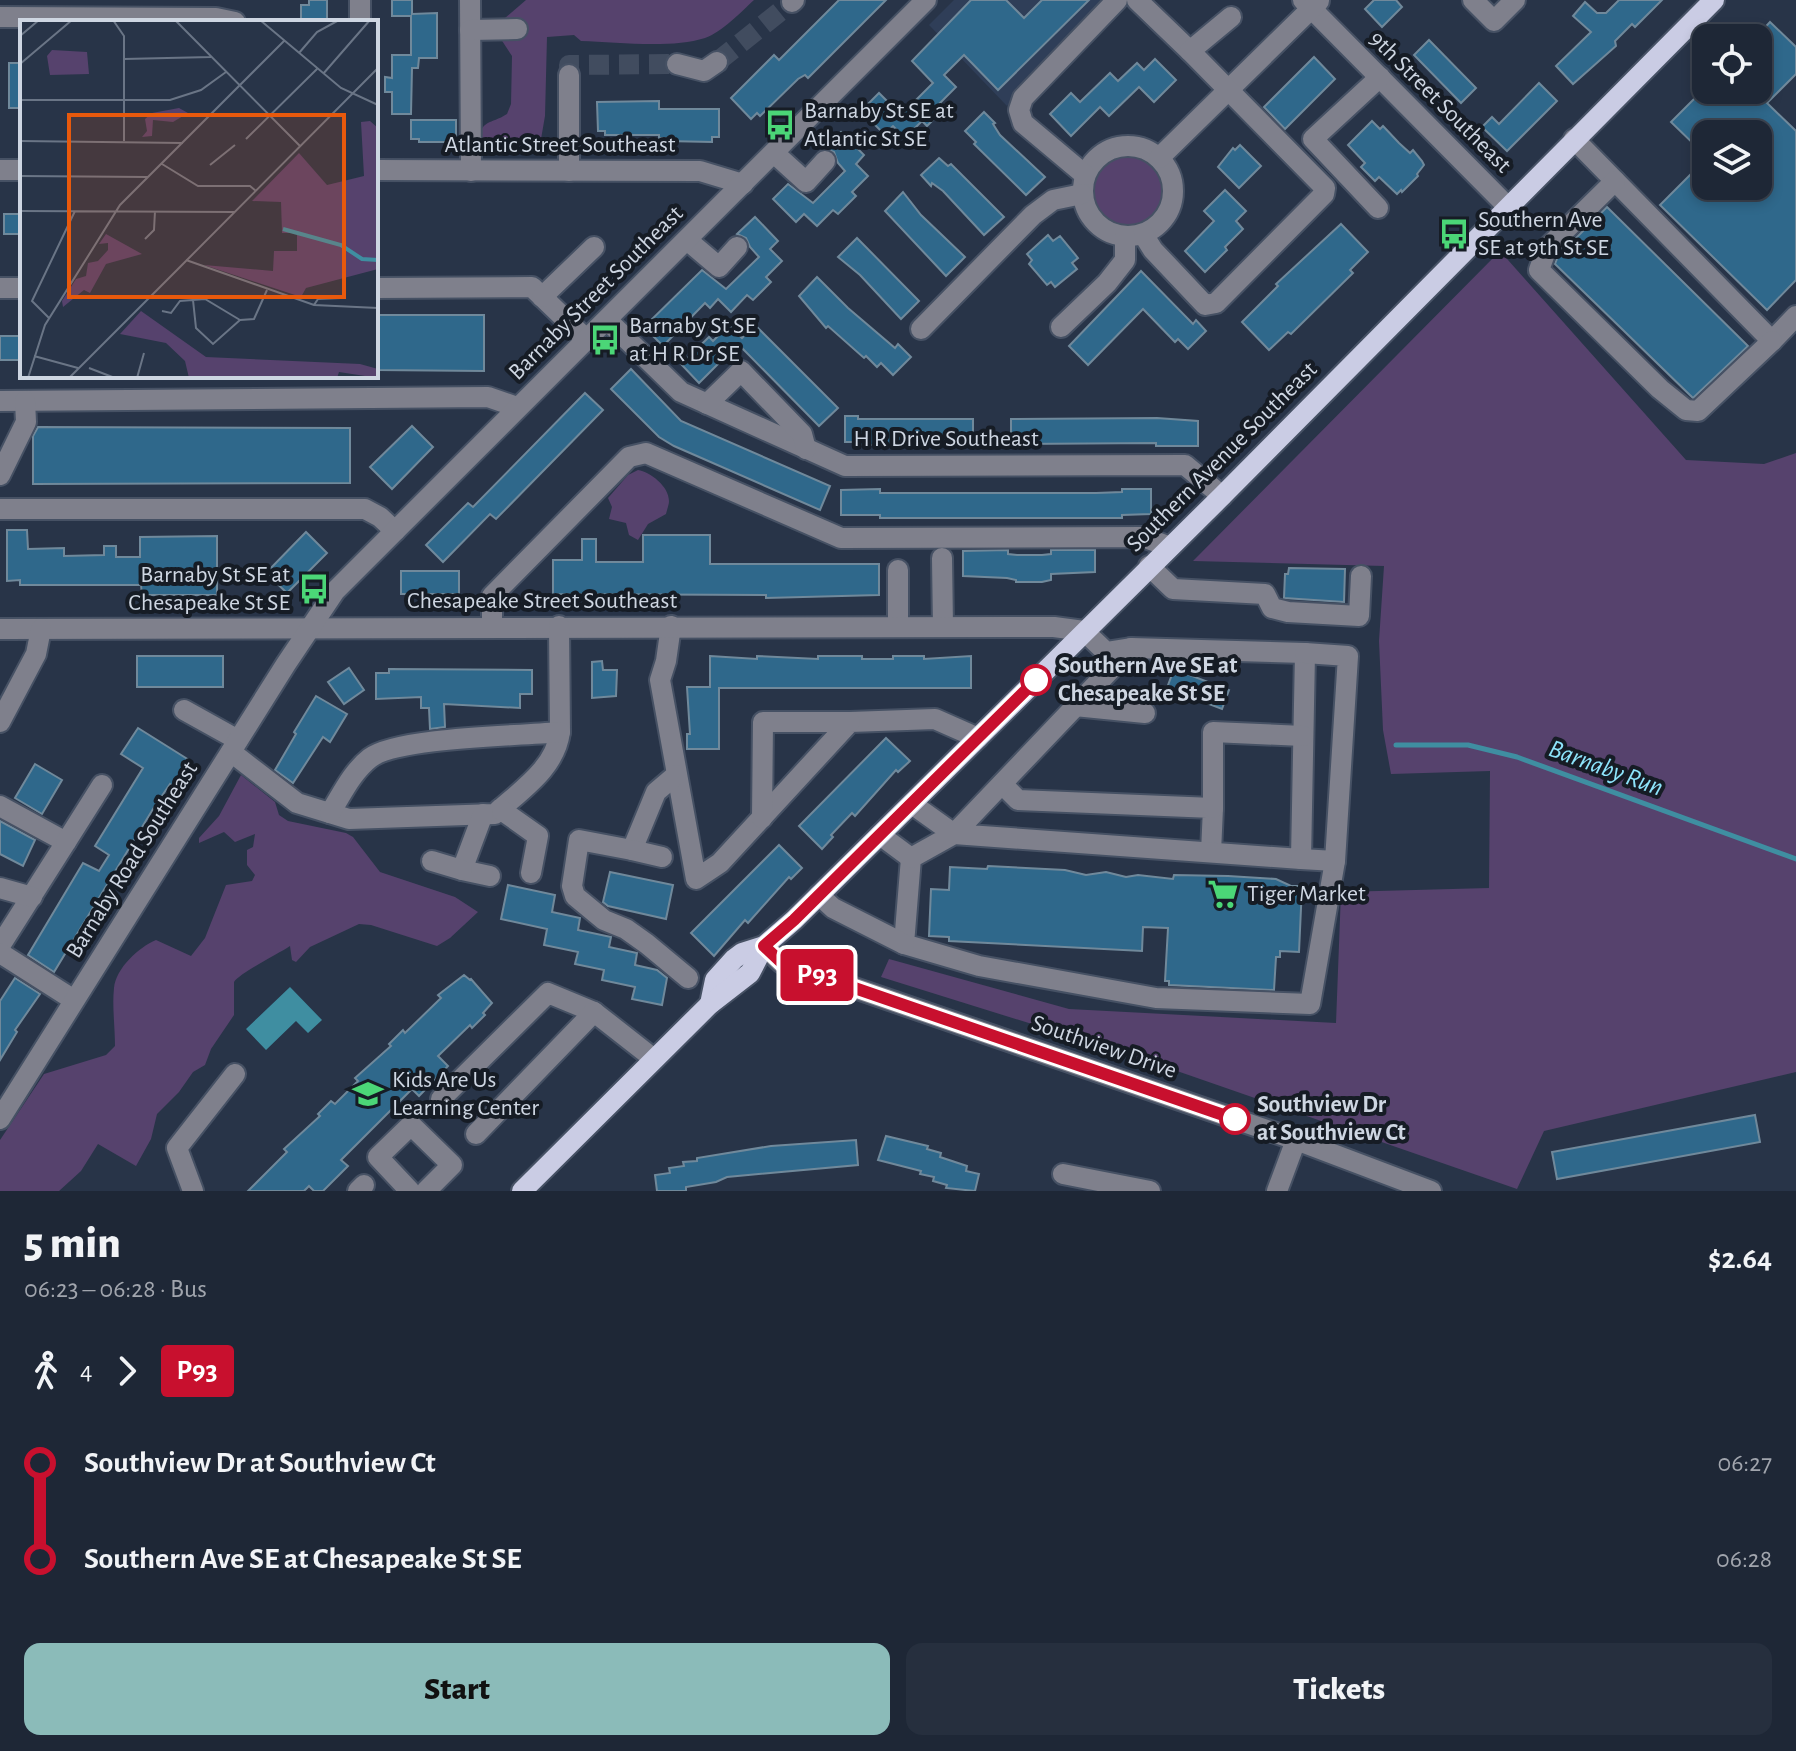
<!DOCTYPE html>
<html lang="en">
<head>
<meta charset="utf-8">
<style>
  body { margin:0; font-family:"Alegreya Sans",sans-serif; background:#262f3e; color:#f1f3f6; height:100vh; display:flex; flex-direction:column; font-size:30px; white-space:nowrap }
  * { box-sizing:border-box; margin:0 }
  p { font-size:26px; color:#a1a5ad }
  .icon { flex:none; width:44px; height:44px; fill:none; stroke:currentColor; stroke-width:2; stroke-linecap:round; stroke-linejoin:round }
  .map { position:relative; height:1191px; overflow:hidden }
  .sheet { display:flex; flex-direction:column; background:#1e2736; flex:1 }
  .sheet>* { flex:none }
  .badge { padding:0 16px; border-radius:6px; font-size:28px; line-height:52px }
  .tools { position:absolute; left:1692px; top:24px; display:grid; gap:16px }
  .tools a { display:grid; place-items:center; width:80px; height:80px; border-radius:16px; background:#1e2736; box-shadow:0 4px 12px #0003,0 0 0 2px #3c4451; font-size:40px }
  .map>.badge { position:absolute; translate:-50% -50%; box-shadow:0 0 0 4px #fff }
  .legs { display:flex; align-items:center; gap:12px; height:88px; padding:0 24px; font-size:26px }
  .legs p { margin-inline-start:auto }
  .summary { display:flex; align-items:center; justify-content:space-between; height:136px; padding:0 24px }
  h1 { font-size:44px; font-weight:800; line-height:60px }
  .button { display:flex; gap:16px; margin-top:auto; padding:16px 24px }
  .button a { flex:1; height:92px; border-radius:16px; background:#8bbbb9; color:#111; font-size:32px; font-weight:800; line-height:92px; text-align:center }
  .button a+a { background:#262f3e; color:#f1f3f6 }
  ul { padding:0 24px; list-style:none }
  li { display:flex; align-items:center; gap:28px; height:96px; font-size:30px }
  li i { display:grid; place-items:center; width:12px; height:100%; margin:0 10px; background:currentColor }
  li i::after { content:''; width:20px; height:20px; margin:-10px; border:6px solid; border-radius:50%; background:#1e2736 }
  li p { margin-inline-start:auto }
  li:first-child i { background:linear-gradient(#0000 50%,currentColor 0) }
  li:last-child i { background:linear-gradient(currentColor 50%,#0000 0) }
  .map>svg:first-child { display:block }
</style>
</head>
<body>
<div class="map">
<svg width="1796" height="1191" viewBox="0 0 1796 1191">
  <rect width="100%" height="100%" fill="#283448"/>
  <path fill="#2f3e58" d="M954,0H1112L1007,106L929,25Z"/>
  <g fill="#56426d">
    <path d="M526,0H754C741,12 722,32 705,38C671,49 617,42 581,41L574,35L547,37L545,116L541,139L531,145L481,147L477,143C482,118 490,125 507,114L511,104L512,56L495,30L498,24Z"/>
    <circle cx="1127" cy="191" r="35"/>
    <path d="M1500,251L1686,460L1764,464L1796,453V1072L1544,1131L1517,1189L1131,1055L881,977L889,959L1069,1009L1336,1023L1341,892L1489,888L1490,771L1391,774L1383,730L1379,641L1384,566L1193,561Z"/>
    <path d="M638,470C650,472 669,486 669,501C669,505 667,509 666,514L648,524L638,540L629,535L626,523L609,519L612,507L608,498L628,475Z"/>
    <path d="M241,775L275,802L279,815L288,821L346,833L353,837L380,872L455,897L478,912L450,938L437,946L371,925L359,924L310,947L296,962L292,960L290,946C278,954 240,973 234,982V1015L211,1049L205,1065L193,1072L179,1092L157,1114L151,1139L136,1166L98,1144L81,1171L59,1191H0V1140L44,1074L106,1055L115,1046C115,1027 112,1006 114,988C116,968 139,947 156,940L191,956L205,938L226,885L252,881L255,875L247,865V850L253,847L255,834L235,842L224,832L199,843V838L219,816Z"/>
  </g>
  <path fill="#3f8ea1" d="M290,987L322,1020L308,1033L296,1021L266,1050L246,1029Z"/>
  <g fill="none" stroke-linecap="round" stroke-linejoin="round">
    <path stroke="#3f8ea1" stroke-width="5" d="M1396,745H1468L1517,757L1796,859"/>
  </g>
  <g fill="#2f688b" stroke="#70899b" stroke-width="2">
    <path d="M309,0H327V21L301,22V5H309Z"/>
    <path d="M392,0H412V14L437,13V58H419L418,68H412L411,114H392V92H385V77L392,78V55H411V16H392Z"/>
    <path d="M839,0H886L808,78L805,75L798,79L760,116L757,113L751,119L731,98L774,55L779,60Z"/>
    <path d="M971,0H1006L1024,18L1042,0H1089L998,90L964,55L944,75L956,87L940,103L945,108L927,126L922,121L905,138L893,126L884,134L861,111L879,93L901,115L933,83L912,61Z"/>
    <path d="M1374,0H1396L1402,7L1382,27L1365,9Z"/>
    <path d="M1619,0H1662L1635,27L1632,24L1615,41L1616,46L1573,84L1556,66L1591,32L1573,16L1585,2L1597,13H1606Z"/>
    <path d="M1770,22L1796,47V74L1767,103L1796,131V280L1767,310L1660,205L1706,159V186H1758V134H1706V156L1671,122L1703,90H1758V35Z"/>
    <path d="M1429,40L1476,88L1461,103L1414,55Z"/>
    <path d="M1314,57L1335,79L1285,129L1264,107Z"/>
    <path d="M1155,59L1176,80L1154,102L1139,87L1109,116L1100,107L1071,136L1050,114L1071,93L1080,102L1110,73L1118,81L1137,63L1144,70Z"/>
    <rect x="9" y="63" width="13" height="45"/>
    <path d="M1539,83L1557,101L1507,151L1482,127L1492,117L1499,124Z"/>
    <path d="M659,101V109H719V137H712V142L666,141V138H659V135H605V131H598L597,102Z"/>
    <path d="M984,112L995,123L993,124L1000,135L1045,177L1026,195L974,144L976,142L965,131Z"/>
    <path d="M411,120H456V139H448V142H419V139H411Z"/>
    <path d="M1372,121L1380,129L1383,126L1399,143L1410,153L1413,150L1422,161L1424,165L1417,174L1418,176L1402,192L1401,190L1397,194L1379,177L1375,181L1361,167L1365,163L1348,145Z"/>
    <path d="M841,132L864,155L856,164L868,176L852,192L856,196L838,214L833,210L817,226L804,214L796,222L773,199L788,184L813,203L845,171L838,163L834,152L824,148Z"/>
    <path d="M1240,145L1261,166L1239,188L1218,167L1233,148L1235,150Z"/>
    <path d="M939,158L948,166L951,164L1004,217L984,235L943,191L932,183L931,186L921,175Z"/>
    <path d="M1225,190L1246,211L1236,221L1243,229L1225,247L1227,250L1205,272L1185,251L1214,221L1204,211Z"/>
    <path d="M903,192L921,215L965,257L946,276L885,211Z"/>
    <path d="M1607,207L1748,346L1693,398L1555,264L1558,256Z"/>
    <rect x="4" y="214" width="18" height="20"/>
    <path d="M755,217L778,241L770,249L782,261L766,277L771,282L753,300L747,295L731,312L718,299L710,308L705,303L663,346L644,327L702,270L726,289L759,257L750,247L746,238L737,234Z"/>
    <path d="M1341,224L1368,252L1350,270L1353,273L1291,334L1288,332L1269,350L1242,322L1278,286L1276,284Z"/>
    <path d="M1048,235L1053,241L1060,236L1078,258L1072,263L1077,269L1055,287L1051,282L1047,285L1029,264L1032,260L1027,254Z"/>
    <path d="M857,238L919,301L901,319L860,275L838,257Z"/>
    <path d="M1141,271L1193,324L1196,320L1206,331L1188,349L1178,339L1175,342L1143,309L1088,365L1069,346Z"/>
    <path d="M817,277L848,308L895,348L898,344L911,357L893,375L881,363L877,367L866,356L864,358L828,326L826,328L799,296Z"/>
    <path d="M376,315H484V371L376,370Z"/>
    <path d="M729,325L742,338L755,325L838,408L819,426L738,344L699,383L681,364L709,337L713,341Z"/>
    <rect x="0" y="336" width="22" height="24"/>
    <path d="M631,369L681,421L830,486L820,510L674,446L659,437L611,389Z"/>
    <path d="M585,393L603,410L496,519L490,514L443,562L426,545L468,503L473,507Z"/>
    <path d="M845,416H858V419H973V445H858V442H845Z"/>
    <path d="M1157,418L1198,421V446H1156V443L1011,444V419Z"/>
    <path d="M412,426L433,447L392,489L370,467Z"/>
    <path d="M38,427L350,428V483L33,484V436Z"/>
    <path d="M880,489V493H1096L1122,492V489H1151V514L1122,515V518H880V515H841V490Z"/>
    <path d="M7,530H27L28,549L64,548V556L104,555V546H116V557H140V537L217,536V595H142L141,585H20V580L7,581Z"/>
    <path d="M306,532L327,553L287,593L266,573Z"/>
    <path d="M643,535H710V564H879V595L766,598V595L553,594V560H582V539H596V562H643Z"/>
    <path d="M1008,550V554L1017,555H1042L1051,554V550H1095V572L1051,574V580L1042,582H1016V580L1007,578L963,576V551Z"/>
    <path d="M1289,568L1345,569L1344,602L1284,598L1285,574H1288Z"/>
    <rect x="401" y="571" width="58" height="23"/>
    <rect x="137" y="656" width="86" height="31"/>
    <path d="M710,656L757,659V656L818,659V656H862V659H893V656H924V659L971,656V688H719V749H687V734H690L687,687H710Z"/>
    <path d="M602,661L603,670H617L616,696L592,698V662Z"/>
    <path d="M349,668L364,690L344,704L328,682Z"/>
    <path d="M389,669L532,670V694H520V708L444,704L445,727L430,729L429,708H421V697L376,699V673H389Z"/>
    <path d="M1174,669L1229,690L1222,709L1167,688Z"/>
    <path d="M316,696L347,714L330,742L323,737L293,783L275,770L296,734L294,732Z"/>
    <path d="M138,728L189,760L172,786L170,784L153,809L54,972L28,955L83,863L99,871L109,855L95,846L143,768L121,754Z"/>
    <path d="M886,738L910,761L898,772L896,770L855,816L852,813L831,835L833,837L822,849L799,826Z"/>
    <path d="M35,764L62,780L42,814L15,798Z"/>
    <path d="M0,821L35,840L23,866L0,854Z"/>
    <path d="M779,845L802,868L791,879L789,877L748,923L745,920L714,956L691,933Z"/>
    <path d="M988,866L1065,870L1086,875L1106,872L1126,877L1138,875L1173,879L1174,875L1228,876L1276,879L1291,886H1302L1299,952L1280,951V957H1276L1274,990L1169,985V981H1165L1168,928L1143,927L1142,951L949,941V937L929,936L931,889L949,890L950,867L987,869Z"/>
    <path d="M610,872L673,885L666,919L608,906L603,902Z"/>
    <path d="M508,885L555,895L552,912L580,918L578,930L611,937L609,947L637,953L635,965L657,970L667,978L662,1005L632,999L635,987L602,980L604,970L575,964L578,952L544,945L547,929L501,919Z"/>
    <path d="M464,975L470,980L471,979L492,1003L483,1013L485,1015L472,1028L470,1025L438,1056L448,1066L419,1096L412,1089L341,1160L348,1166L323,1191H314L309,1186L304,1191H248L287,1152L284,1149L320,1116L318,1114L331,1101L335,1104L358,1081L355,1078L391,1046L389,1044L403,1030L405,1033L441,998L438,995Z"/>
    <path d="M15,978L40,994L15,1030L17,1032L0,1060V1001Z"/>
    <path d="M1755,1115L1760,1142L1557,1179L1552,1152Z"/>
    <path d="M886,1136L928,1146L927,1149L941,1153L940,1157L967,1166L966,1171L979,1174L975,1191L946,1188L947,1185L933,1181L934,1177L920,1174L921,1171L878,1160Z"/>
    <path d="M856,1140L858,1165L727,1177L716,1182L686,1187V1191H657L655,1175L670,1173L669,1168L684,1166L683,1162L697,1161V1158L771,1146Z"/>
  </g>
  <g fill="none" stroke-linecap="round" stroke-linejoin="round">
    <g stroke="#414c5f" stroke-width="20" stroke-dasharray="20 10" stroke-linecap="butt">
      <path d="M717,62L792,2"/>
      <path d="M569,75V65L677,64"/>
    </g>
    <g stroke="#465164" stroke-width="24">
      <g id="minor">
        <path d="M360,0V22"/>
        <path d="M470,0L471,171"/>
        <path d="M1137,0L1190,51"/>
        <path d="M1303,0L1507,206"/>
        <path d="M1473,0L1494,21L1515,0"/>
        <path d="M792,2L794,0"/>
        <path d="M0,17L216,18L235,22"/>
        <path d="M470,30L517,29"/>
        <path d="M677,64L704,71L717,62"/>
        <path d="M569,75V171"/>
        <path d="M1574,139L1772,341L1796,316"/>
        <circle cx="1128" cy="191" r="45"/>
        <path d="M774,153L806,182L825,161"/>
        <path d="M1159,158L1319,1"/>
        <path d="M0,170H22"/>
        <path d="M376,170L700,171L743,184"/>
        <path d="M1085,175L1023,123L1019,110L1023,98L1117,0"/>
        <path d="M1615,181L1547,248L1539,270L1660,389L1686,410L1698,411L1772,341"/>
        <path d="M1378,208L1313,139L1380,77"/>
        <path d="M1143,234L1153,250L1205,305L1216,303L1324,194L1325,188L1190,51L1231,17"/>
        <path d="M687,240L719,267L737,247"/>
        <path d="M0,288H22"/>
        <path d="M376,288L532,287L587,340"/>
        <path d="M542,297L594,247"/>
        <path d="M607,320L681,392L845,466L1185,465L1222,496"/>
        <path d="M1061,327L1107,283L1125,260V236"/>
        <path d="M921,329L1033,215L1053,200L1082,194"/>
        <path d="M0,401L488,397L517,407"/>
        <path d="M707,404L741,371L802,434L806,449"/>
        <path d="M0,475L26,422L25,401"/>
        <path d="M0,509H365L380,517L395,531"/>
        <path d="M942,558L943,627"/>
        <path d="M1149,566L1173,589L1265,594L1272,608L1288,612L1359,616L1361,576"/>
        <path d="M671,626L666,661L660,680L696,879L720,863L850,722L935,719L978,738"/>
        <path d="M492,627V596L629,457L646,453L841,538L1143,537L1170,547"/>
        <path d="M898,627V570"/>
        <path d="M0,629L1054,627L1084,631L1106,652L1131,648"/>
        <path d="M1075,706L1145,713"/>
        <path d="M184,710L238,740"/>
        <path d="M0,722L36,654L41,629"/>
        <path d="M231,752L297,803L349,819L495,814C521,790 555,769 560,732L559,626"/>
        <path d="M676,775L656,792L632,850L579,840L572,886L575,896L604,920L626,929L647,944L688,978"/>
        <path d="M1002,784L1018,800L1213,808L1211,852"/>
        <path d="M912,804L954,834L1301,859L1305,653L1131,648L954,834L911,858L904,944L979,966L1156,998L1310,1004L1335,861"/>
        <path d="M0,806L66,842L0,946"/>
        <path d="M1213,808V732L1303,736"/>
        <path d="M500,809L538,836L531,873"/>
        <path d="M330,813C342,794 352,772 370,758C397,737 522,736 560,732"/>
        <path d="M483,814L462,870L490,876"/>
        <path d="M762,818L763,722H850"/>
        <path d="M880,835L911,858"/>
        <path d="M66,842L102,785"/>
        <path d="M632,850L662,857"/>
        <path d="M1301,859L1335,861L1348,656L1305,653"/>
        <path d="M432,861L462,870"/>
        <path d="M0,888L32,897"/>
        <path d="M819,895L833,908L904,944"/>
        <path d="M764,946L782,963L1296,1140L1431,1191"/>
        <path d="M0,953L74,1000"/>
        <path d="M441,1099L548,993L594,1012"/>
        <path d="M0,1119L286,664L335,591L926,0"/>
        <path d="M476,1134L594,1012L654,1059"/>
        <path d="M1063,1174L1150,1191"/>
        <path d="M193,1191L177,1148L235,1074"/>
        <path d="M358,1191L364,1185"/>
        <path d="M410,1191L378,1157L411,1125L452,1165L426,1191"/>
        <path d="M1277,1191L1296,1140"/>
      </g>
    </g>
    <g stroke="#465164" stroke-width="24">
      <g id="major">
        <path d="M710,1004L715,980L734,959L742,953L764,946L794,920L1222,496L1714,0"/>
        <path d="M522,1191L710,1004L750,973L764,946"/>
      </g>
    </g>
    <use href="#minor" stroke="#7f808c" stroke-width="20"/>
    <use href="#major" stroke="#cacce4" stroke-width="20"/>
  </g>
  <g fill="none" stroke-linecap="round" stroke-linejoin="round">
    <g stroke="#fff" stroke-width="18">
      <path id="line-1" d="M1036,680L794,920L764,946L782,963L1235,1119"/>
    </g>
    <use href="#line-1" stroke="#c8102e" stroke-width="12"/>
  </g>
  <defs>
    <g id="bus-bare" transform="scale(2.4)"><path d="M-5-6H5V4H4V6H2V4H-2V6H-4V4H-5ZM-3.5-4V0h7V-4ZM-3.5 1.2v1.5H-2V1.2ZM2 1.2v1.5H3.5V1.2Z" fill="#4bd677" stroke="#161c25" stroke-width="2.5" paint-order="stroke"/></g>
    <g id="supermarket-bare" transform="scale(2.4)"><path d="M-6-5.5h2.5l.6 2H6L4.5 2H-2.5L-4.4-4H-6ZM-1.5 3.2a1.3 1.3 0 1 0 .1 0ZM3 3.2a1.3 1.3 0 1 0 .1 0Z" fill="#4bd677" stroke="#161c25" stroke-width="2.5" paint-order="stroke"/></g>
    <g id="school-bare" transform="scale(2.4)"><path d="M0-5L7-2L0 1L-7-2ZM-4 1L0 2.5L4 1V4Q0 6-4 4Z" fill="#4bd677" stroke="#161c25" stroke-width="2.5" paint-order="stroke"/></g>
  </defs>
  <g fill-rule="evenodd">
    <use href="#bus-bare" x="780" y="125"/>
    <use href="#bus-bare" x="1454" y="234"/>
    <use href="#bus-bare" x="605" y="340"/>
    <use href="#bus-bare" x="314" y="589"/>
    <use href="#supermarket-bare" x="1223" y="894"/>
    <use href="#school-bare" x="368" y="1094"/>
  </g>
  <g fill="#fff" stroke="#c8102e" stroke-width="4">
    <circle cx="1036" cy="680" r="14"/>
    <circle cx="1235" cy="1119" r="14"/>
  </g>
  <g text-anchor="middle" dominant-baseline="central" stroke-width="8" stroke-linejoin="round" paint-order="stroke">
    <g font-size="24" fill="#ced6e2" stroke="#161c25">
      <text transform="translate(1440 102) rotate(45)">9th Street Southeast</text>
      <text x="560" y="145">Atlantic Street Southeast</text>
      <text transform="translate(596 293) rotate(-45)">Barnaby Street Southeast</text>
      <text x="946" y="439">H R Drive Southeast</text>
      <text transform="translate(1222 457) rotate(-45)">Southern Avenue Southeast</text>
      <text x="542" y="601">Chesapeake Street Southeast</text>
      <text transform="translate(132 860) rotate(-58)">Barnaby Road Southeast</text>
      <text transform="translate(1104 1047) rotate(19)">Southview Drive</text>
    </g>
    <g font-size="24" fill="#ced6e2" stroke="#161c25" text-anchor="start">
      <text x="804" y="111">Barnaby St SE at<tspan x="804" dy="28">Atlantic St SE</tspan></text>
      <text x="1478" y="220">Southern Ave<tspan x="1478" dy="28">SE at 9th St SE</tspan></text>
      <text x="629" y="326">Barnaby St SE<tspan x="629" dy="28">at H R Dr SE</tspan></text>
      <text x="290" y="575" text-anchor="end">Barnaby St SE at<tspan x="290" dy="28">Chesapeake St SE</tspan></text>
      <text x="1247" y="894">Tiger Market</text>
      <text x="392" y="1080">Kids Are Us<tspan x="392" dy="28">Learning Center</tspan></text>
    </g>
    <g font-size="24" font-weight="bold" fill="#ced6e2" stroke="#161c25" text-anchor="start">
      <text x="1058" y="666">Southern Ave SE at<tspan x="1058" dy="28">Chesapeake St SE</tspan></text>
      <text x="1257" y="1105">Southview Dr<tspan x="1257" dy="28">at Southview Ct</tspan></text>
    </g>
    <g font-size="26" font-style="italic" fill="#8ee5fc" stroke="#161c25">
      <text transform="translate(1606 768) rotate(20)">Barnaby Run</text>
    </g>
  </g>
  <g transform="translate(20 20)">
    <rect width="358" height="358" fill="#283448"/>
    <path d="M32,30L67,32L69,54L30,55L27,36ZM159,88L168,93L153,102L133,100L132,116L122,117L127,111L125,99L132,93ZM350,101L358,108V249L286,268L281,277L184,245L253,251L254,231H277V213H262L261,182L232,181L279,133L307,165L344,156L341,102ZM86,214L122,234L86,244L70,273L64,270L43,287L42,281L56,259L66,256L68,243L78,241L88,230V223L79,224ZM121,291L186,337L340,344L358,349V358L319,352L317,358H169L165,341L146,323L100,314Z" fill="#56426d"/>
    <path fill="none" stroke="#3f8ea1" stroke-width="4" d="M263,209L321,225L342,239L358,240"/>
    <path fill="none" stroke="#6a7586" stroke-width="2" d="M93,0L104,16V121M155,0L280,126M240,0L321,68L358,85M0,16L19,0M279,33L297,12L319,0M104,39L191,37M0,44L52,0M303,54L350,0M0,80H150L181,70L206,52M226,119L297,49M0,121L163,123M142,144L178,166H230L236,171M190,145L215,125M0,156L128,157M0,191L215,192M125,219L134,210L135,191M166,240L294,285L358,288M158,249L358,48M173,280L176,308L193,324L220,300M294,285L298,279L321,278M142,291L151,293L160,281L185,279L220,300M29,298L12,281L55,191M220,300L234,299L247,270M14,336L58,348M69,348L95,358M8,358L25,305L100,185L264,21M49,358L161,246M117,358L124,333"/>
    <path fill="#e8590c" fill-opacity="0.15" stroke="#e8590c" stroke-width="4" d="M49,95H324V277H49Z"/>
    <rect width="358" height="358" fill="none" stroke="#ced6e2" stroke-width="4"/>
  </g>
</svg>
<div class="tools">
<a><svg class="icon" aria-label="locate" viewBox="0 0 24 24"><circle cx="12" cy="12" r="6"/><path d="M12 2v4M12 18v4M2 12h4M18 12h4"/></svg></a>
<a><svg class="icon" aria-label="layers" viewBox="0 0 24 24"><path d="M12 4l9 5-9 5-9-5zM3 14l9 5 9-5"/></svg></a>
</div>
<b class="badge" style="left:817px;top:975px;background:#c8102e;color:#fff">P93</b>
</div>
<section class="sheet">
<div class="summary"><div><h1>5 min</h1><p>06:23 – 06:28 · Bus</p></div><b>$2.64</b></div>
<div class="legs"><svg class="icon" aria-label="walk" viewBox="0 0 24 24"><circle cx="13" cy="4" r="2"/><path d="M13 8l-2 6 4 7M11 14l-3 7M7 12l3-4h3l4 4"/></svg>4<svg class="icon" aria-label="forward" viewBox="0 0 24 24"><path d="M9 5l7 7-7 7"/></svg><b class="badge" style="background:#c8102e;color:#fff">P93</b></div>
<ul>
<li><i style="color:#c8102e"></i><b>Southview Dr at Southview Ct</b><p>06:27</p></li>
<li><i style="color:#c8102e"></i><b>Southern Ave SE at Chesapeake St SE</b><p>06:28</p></li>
</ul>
<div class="button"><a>Start</a><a>Tickets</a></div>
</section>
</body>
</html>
